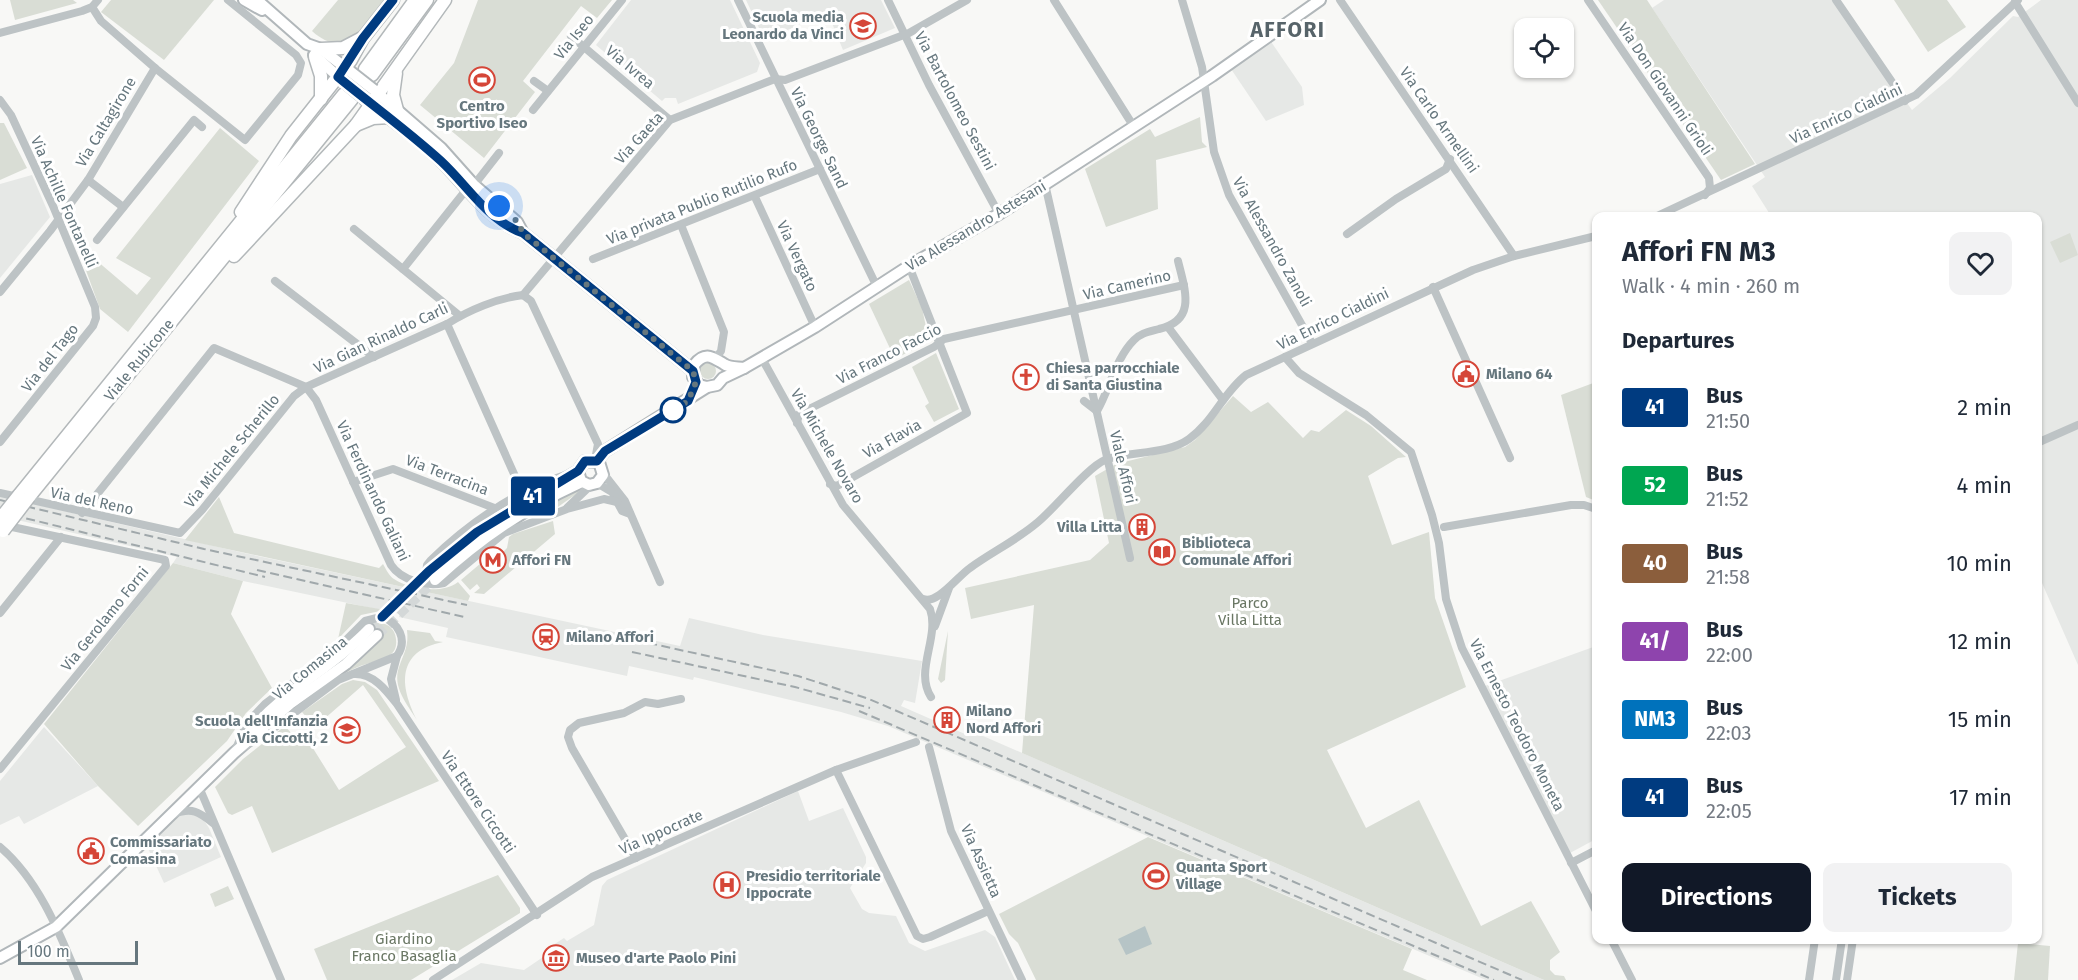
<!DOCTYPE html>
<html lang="en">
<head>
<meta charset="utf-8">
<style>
  body { margin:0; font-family:"Fira Sans",sans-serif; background:#f2f2f3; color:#1f2937; height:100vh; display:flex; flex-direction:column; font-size:22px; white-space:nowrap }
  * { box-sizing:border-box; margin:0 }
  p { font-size:20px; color:#747a83 }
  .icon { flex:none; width:33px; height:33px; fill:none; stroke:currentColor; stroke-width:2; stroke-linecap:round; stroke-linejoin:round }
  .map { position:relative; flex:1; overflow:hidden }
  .side { position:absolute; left:1592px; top:212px; width:450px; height:732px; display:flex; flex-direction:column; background:#fff; border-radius:12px; box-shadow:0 2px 4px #0004 }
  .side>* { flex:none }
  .badge { padding:0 12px; border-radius:4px; font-size:21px; line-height:39px }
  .fabs { position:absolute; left:1514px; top:18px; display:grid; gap:12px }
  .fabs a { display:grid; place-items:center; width:60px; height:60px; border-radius:12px; background:#fff; box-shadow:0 2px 4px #0004; font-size:30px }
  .scale { position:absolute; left:18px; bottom:15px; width:120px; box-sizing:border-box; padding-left:6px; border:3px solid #66777e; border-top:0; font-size:16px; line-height:21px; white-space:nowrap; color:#66777e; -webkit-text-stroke:4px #fff; paint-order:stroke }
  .you { position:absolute; width:30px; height:30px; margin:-15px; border:4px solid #fff; border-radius:50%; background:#1a73e8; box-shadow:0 0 0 9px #1a73e833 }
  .map>.badge { position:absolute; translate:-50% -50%; box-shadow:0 0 0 3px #fff }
  h2 { padding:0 30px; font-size:22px; line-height:54px }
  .round { display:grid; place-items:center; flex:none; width:63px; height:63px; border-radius:12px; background:#f2f2f3 }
  .head { display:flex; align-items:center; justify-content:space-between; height:102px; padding:0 30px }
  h1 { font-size:28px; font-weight:700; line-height:45px }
  .action { display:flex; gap:12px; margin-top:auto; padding:12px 30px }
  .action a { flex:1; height:69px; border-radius:12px; background:#111827; color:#fff; font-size:24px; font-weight:700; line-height:69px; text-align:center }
  .action a+a { background:#f2f2f3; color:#1f2937 }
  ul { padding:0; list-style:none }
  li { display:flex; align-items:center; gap:18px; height:78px; padding:0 30px }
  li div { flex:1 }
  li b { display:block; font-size:22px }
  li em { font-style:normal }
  li .badge { min-width:66px; font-weight:700; text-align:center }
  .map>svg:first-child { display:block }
</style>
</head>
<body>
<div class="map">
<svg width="2078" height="980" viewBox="0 0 2078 980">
  <rect width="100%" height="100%" fill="#f8f8f6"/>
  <g fill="#e6e8e6">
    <path d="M631,0H730L760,63L757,72L678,104L676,98H665L662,101L596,45Z"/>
    <path d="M746,0H881L895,28L843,50L827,11L765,41Z"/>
    <path d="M1664,0H1833L1912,110L1950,78L2013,16L2018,17L2041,0H2078V665L2042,583L2037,585V216H1771L1752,186L1765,177L1652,8Z"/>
    <path d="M1267,36L1302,87L1304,105L1266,121L1227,63Z"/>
    <path d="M32,175L50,217L0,278V184Z"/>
    <path d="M0,496L244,553L680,646L689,618L763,635L922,661L915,703L904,700L901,706L965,734L967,729L1544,980H1486L888,726L841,712L694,677L693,680L629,666L627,676L446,637L448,628L399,617L400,614L243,581L173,563L177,557L0,516Z"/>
    <path d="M1596,646V839L1570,853L1485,686Z"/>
    <path d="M44,727L98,786L24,824L19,816L0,825V781Z"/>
    <path d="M798,791L809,821L843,808L866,857V863L850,888L862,909L869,913L896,916L909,943L925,951L985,930L995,937L1015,980H452L481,963L524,970L549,953L547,949L564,938L567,941L594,925L602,886L607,880Z"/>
    <path d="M191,812L203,819L209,828L221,857L164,883L147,846L179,816Z"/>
  </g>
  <g fill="#d9ddd5">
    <path d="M10,0H73L77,3L15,20Z"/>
    <path d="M111,0H214L164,60L101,12Z"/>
    <path d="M338,0H384C364,24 346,62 312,31Z"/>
    <path d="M478,0H612L597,18L581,6L523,81L535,92L484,158L420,105L454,63Z"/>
    <path d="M1598,0H1647L1755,164L1721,180Z"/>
    <path d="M1894,0H1947L1966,27L1928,52Z"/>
    <path d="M1200,117L1202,142L1207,147L1156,160L1158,209L1106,227L1085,169L1150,129L1155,137Z"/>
    <path d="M0,123H4L27,168L0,180Z"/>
    <path d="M220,128L259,161L128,332L100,309L76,243L137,295L151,278L116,258Z"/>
    <path d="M2070,233L2078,255L2060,263L2050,242Z"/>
    <path d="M909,280L922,308L929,341L895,359L869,304Z"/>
    <path d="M936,353L959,409L934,422L925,406L929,403L912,367Z"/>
    <circle cx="708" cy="371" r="8"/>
    <path d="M1596,382V501L1586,497L1561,395Z"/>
    <path d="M1233,396L1251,412L1268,402L1303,438L1311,430L1319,432L1346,410L1371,426L1406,457L1398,458L1368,476L1392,545L1429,532L1435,598L1466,687L1327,750L1366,828L1419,800L1481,926L1531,901L1560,952L1550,960V970L1555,975L1564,976L1566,980H1544L1022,753L1034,605L971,619L965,588L1090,560L1109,543L1095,476L1116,464L1185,447L1195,440Z"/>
    <path d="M578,488L582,490L555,509L519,521L522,517Z"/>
    <path d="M219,497L234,533L379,568L383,564C386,569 389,576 394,579C410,590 444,594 458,582L470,596L468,601L185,540Z"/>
    <path d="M553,521L555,534L484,594L474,593L480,588L477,584L470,590L461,580L494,552L502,553L507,548L509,537L513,534Z"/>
    <path d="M173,563L243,581L231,614L272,688L246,713L227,741L138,826L98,786L44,724Z"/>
    <path d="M346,603L385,610L361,615L338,639Z"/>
    <path d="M380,622C389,625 395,629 396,639C399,661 373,660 358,667C350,670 343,674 336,678L375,646L378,638L375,632L365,627Z"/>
    <path d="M407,630L430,633L435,641L443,642C397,651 399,685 417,720C407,704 392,687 399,667C404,653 409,646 407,630Z"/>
    <path d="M948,631L945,680L941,683L938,679Z"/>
    <path d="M353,680L365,682L377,690L439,781L272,853L252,806L232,815L228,813L215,787L243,759L285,726L300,743L306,737L339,790L406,747L363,685L315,727L302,712L342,684Z"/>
    <path d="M1148,837L1412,949L1403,970L1427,980H1036L1018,943L1009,934L999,914Z"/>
    <path d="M498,875L520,908V913L411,980H327L314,949Z"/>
    <path d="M228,886L234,899L215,907L210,894Z"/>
    <path d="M2018,943L2050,946L2048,980H2014Z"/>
  </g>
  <path fill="#b6c4c6" d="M1145,926L1152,944L1126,955L1118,939Z"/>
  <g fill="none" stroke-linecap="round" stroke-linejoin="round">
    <g stroke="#d4d8d8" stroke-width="10" stroke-dasharray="10 5" stroke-linecap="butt">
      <path d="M369,629L425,575"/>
      <path d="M377,635L435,580"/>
    </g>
    <g stroke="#b1b7ba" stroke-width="14">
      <g id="major">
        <path d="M244,0L262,10"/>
        <path d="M257,0L307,44L321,49L351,72"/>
        <path d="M314,55L343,81"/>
        <path d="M374,90L441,148L474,185L517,222L523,233"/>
        <path d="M365,100C392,120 420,140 444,164C468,189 490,221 523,233L693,371"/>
        <path d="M707,387L699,385L693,377L694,365C705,351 712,357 724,364C729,368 738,367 744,368"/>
        <path d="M597,461L605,451L707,387L717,385L723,378L744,368L815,327L909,266L999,214L1212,76L1320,0"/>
        <path d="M429,571L498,517L578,471L585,461L599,462L603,475L597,483L589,485L581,481L578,471"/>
        <path d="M435,580C482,537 525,508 582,482"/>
        <path d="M251,730C285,690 333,667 369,629"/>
        <path d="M0,958L56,927L234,753L290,704L346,664L377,635"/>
      </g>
    </g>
    <g stroke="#b3b8ba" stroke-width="15">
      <g id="highway">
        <path d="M321,49L343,48L362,38"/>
        <path d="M315,57L321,76V99"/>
        <path d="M365,69L415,0"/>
        <path d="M396,73L393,95L397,110"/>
        <path d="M372,75L427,0"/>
        <path d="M356,125L373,118L390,117"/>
        <path d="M241,212L291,136L351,60L363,38L393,0"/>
        <path d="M234,256L356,125L445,0"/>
        <path d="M19,495L344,94"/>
        <path d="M29,497L352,99"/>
      </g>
    </g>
    <g stroke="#bdc3c5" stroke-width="8">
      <path d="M738,0L877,287"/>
      <path d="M888,0L929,85L999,214"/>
      <path d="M1054,0L1134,127"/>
      <path d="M1182,0L1202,67L1214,152L1229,195L1312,343"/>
      <path d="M1340,0L1514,256"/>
      <path d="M1588,0L1709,178L1710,188L1705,195"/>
      <path d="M1836,0L1905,101"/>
      <path d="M2015,2L2078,103"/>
      <path d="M92,7L101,21L155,68L245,140L298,75L301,63L296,55L228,0"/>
      <path d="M0,33L82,11L92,7L98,0"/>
      <path d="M571,36L670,120"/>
      <path d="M534,81L548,91"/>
      <path d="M0,100L11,115L53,206L95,307L96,318L93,326L0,442"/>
      <path d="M533,110L622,0"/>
      <path d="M88,180L123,207"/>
      <path d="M1045,184L1130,558"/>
      <path d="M474,185L499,153"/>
      <path d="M755,197L815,327"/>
      <path d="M1657,216L1916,95L2018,0"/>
      <path d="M681,225L724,332L721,351L716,358"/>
      <path d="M354,229L460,316"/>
      <path d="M1347,234L1396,199L1446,169L1450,159"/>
      <path d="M97,240L194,120L202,127"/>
      <path d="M593,259L820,169"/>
      <path d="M403,269L466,190"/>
      <path d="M275,281L374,357"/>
      <path d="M1433,287L1510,458"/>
      <path d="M0,292L50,231L88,180L155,68"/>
      <path d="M523,295L670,120L775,79L785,80L909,33L967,0"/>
      <path d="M447,324L523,494"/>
      <path d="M1168,327L1223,400"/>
      <path d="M1285,357L1299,373L1366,415L1411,452L1432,515L1439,543L1446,599L1462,648L1596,911"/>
      <path d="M759,359L765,364L843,505L930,609C940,637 914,671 931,697"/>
      <path d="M1084,401L1097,411"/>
      <path d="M1097,411C1110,389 1115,359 1134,340C1141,333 1148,332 1159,329C1197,320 1185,290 1178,261"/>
      <path d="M797,423L799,414L934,347L944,339L1184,285"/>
      <path d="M2037,443L2078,425"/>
      <path d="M603,473L625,501L660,582"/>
      <path d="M353,482L393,469L497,509"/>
      <path d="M597,483L612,492L622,511L630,514"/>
      <path d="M830,484L837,486L967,413L909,266"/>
      <path d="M0,493L180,533L202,510L294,396L306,387L447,324C469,310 498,298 523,295L531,301L598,444L595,460"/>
      <path d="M567,508L591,485"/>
      <path d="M82,513L214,348L306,387L316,400L391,565C401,580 426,587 444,583L504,533L567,509L604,499L617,502"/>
      <path d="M1444,527L1571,505H1584L1596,509"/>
      <path d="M426,575L427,565L431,560C468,524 515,491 565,475"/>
      <path d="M923,599C937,605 958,576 970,568C992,552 1017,540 1038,522C1055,508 1088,467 1105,460C1128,451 1167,455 1189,439C1213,422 1223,393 1246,375L1473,270L1514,256L1596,236"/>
      <path d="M0,613L61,537"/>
      <path d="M381,617C399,622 408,640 397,656L338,680L270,731L234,753L247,723L265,704L336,650L365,621Z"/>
      <path d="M935,626L949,588"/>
      <path d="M354,674C373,673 386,690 397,704L537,915"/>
      <path d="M396,700L391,679L397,656"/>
      <path d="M929,747L951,831L1022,980"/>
      <path d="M0,769L166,566L165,560L3,525"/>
      <path d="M836,770L917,936L923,939L930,937L988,911"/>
      <path d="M199,787L281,980"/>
      <path d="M174,814C192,807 199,812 213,823"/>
      <path d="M0,847C39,880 60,934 79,980"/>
      <path d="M636,858L572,748L568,737L570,730L579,723L624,713L645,702L658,704L681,699"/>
      <path d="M1571,863L1596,850"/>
      <path d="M1611,939L1632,980"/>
      <path d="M433,980L592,877L836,770L916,742"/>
      <path d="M1809,980L1815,939"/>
      <path d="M1836,980L1842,939"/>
      <path d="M1847,980L1853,939"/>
    </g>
    <use href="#major" stroke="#fff" stroke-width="10"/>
    <use href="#highway" stroke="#fff" stroke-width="12"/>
    <g stroke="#a0a8ab" stroke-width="2" stroke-dasharray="9 4.5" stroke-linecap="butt">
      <path d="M0,500L204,549L467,605"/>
      <path d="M0,512L265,577"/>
      <path d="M257,570L464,617"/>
      <path d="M635,640L798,676L869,699L1522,980"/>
      <path d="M632,652L795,687L870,708"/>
      <path d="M859,711L1494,980"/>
    </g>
    <g stroke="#b1b7ba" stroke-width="14" stroke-linecap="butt">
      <g id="major-bridge">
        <path d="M351,72L374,90"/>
        <path d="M343,81L365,99"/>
      </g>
    </g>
    <g stroke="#b3b8ba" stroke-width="15" stroke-linecap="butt">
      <g id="highway-bridge">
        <path d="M0,519L19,495"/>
        <path d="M3,531L29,497"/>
      </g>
    </g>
    <use href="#major-bridge" stroke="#fff" stroke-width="10"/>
    <use href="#highway-bridge" stroke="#fff" stroke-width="12"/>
  </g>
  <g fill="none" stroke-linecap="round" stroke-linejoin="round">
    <g stroke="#fff" stroke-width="14">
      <path id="line" d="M382,617L429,571L477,532L578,471L585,461H597L605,451L688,401L696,382L693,371L523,233C488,221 468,186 441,161C408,131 372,105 338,77L363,38L393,0"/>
    </g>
    <use href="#line" stroke="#003b80" stroke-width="9"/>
    <path stroke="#66777e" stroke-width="6" stroke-dasharray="0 10.8" d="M499,206L518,222L523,233L693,371L696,382L688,401L673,410"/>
  </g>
  <defs>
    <g id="school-ring" transform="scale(1.35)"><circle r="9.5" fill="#fff" stroke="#d54638" stroke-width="1.5"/><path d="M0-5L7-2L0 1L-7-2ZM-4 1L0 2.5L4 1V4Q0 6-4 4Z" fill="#d54638"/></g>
    <g id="stadium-ring" transform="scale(1.35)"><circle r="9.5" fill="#fff" stroke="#d54638" stroke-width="1.5"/><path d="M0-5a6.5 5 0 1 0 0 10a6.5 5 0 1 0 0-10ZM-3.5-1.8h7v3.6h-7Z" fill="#d54638"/></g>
    <g id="civic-ring" transform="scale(1.35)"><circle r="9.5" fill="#fff" stroke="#d54638" stroke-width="1.5"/><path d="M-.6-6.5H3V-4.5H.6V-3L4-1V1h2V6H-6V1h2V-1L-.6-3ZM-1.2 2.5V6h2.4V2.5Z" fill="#d54638"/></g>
    <g id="church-ring" transform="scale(1.35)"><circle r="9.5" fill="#fff" stroke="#d54638" stroke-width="1.5"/><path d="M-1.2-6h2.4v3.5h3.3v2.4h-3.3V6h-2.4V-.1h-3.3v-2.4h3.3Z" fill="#d54638"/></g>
    <g id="building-ring" transform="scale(1.35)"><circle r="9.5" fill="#fff" stroke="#d54638" stroke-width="1.5"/><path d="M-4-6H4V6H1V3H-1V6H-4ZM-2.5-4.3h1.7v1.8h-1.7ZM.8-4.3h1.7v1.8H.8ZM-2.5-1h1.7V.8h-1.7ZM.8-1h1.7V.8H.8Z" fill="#d54638"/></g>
    <g id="library-ring" transform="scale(1.35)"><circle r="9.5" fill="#fff" stroke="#d54638" stroke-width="1.5"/><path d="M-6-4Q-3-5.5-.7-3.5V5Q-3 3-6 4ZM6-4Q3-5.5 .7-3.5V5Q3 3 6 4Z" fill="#d54638"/></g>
    <g id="metro-ring" transform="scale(1.35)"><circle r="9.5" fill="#fff" stroke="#d54638" stroke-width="1.5"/><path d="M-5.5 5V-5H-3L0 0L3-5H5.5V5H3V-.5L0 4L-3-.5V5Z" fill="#d54638"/></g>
    <g id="station-ring" transform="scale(1.35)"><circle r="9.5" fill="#fff" stroke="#d54638" stroke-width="1.5"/><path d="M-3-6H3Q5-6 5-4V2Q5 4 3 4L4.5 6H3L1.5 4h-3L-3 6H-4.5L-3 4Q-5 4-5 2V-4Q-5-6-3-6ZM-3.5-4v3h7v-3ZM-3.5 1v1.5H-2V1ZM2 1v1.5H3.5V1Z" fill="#d54638"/></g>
    <g id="hospital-ring" transform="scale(1.35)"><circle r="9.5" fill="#fff" stroke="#d54638" stroke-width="1.5"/><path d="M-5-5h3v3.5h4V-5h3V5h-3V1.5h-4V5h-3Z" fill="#d54638"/></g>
    <g id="museum-ring" transform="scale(1.35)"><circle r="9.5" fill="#fff" stroke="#d54638" stroke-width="1.5"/><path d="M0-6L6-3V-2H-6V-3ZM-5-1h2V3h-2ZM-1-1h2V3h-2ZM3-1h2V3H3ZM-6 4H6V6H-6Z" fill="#d54638"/></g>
  </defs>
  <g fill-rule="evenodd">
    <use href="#school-ring" x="863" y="26"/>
    <use href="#stadium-ring" x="482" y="80"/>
    <use href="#civic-ring" x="1466" y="374"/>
    <use href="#church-ring" x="1026" y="377"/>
    <use href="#building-ring" x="1142" y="527"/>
    <use href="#library-ring" x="1162" y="552"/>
    <use href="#metro-ring" x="493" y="560"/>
    <use href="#station-ring" x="546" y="637"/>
    <use href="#building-ring" x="947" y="720"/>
    <use href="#school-ring" x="347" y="730"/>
    <use href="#civic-ring" x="91" y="851"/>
    <use href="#stadium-ring" x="1156" y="876"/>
    <use href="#hospital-ring" x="727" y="885"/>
    <use href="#museum-ring" x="556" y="958"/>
  </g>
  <circle fill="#fff" stroke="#003b80" stroke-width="3" cx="673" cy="410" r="12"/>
  <g text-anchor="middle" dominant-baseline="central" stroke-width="6" stroke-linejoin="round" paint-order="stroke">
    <g font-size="15" font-weight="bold" fill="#66777e" stroke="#fff" text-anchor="start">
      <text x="844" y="17" text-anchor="end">Scuola media<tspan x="844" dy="17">Leonardo da Vinci</tspan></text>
      <text x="482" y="106" text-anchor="middle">Centro<tspan x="482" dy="17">Sportivo Iseo</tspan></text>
      <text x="1046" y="368">Chiesa parrocchiale<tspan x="1046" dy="17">di Santa Giustina</tspan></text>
      <text x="1486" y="374">Milano 64</text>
      <text x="1122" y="527" text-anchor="end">Villa Litta</text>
      <text x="1182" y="543">Biblioteca<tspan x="1182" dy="17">Comunale Affori</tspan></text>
      <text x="512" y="560">Affori FN</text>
      <text x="566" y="637">Milano Affori</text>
      <text x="966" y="711">Milano<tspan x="966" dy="17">Nord Affori</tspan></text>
      <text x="328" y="721" text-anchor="end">Scuola dell'Infanzia<tspan x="328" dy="17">Via Ciccotti, 2</tspan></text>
      <text x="110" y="842">Commissariato<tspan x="110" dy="17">Comasina</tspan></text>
      <text x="1176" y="867">Quanta Sport<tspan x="1176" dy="17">Village</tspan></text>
      <text x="746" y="876">Presidio territoriale<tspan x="746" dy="17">Ippocrate</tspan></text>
      <text x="576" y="958">Museo d'arte Paolo Pini</text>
    </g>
    <g font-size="15" fill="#66777e" stroke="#fff">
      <text transform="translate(574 37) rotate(-51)">Via Iseo</text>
      <text transform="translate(630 67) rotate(40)">Via Ivrea</text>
      <text transform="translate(1665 89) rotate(56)">Via Don Giovanni Grioli</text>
      <text transform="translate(955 101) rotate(62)">Via Bartolomeo Sestini</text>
      <text transform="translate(1846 114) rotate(-25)">Via Enrico Cialdini</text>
      <text transform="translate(1439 120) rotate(55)">Via Carlo Armellini</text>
      <text transform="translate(106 122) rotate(-59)">Via Caltagirone</text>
      <text transform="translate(639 138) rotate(-48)">Via Gaeta</text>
      <text transform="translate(819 138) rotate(64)">Via George Sand</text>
      <text transform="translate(64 202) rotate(66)">Via Achille Fontanelli</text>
      <text transform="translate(702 202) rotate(-22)">Via privata Publio Rutilio Rufo</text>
      <text transform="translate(976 226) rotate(-31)">Via Alessandro Astesani</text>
      <text transform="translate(1272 242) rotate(61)">Via Alessandro Zanoli</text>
      <text transform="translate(797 256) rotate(65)">Via Vergato</text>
      <text transform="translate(1127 285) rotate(-13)">Via Camerino</text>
      <text transform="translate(1333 319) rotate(-26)">Via Enrico Cialdini</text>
      <text transform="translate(381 338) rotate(-25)">Via Gian Rinaldo Carli</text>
      <text transform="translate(889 354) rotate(-27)">Via Franco Faccio</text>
      <text transform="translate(50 358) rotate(-52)">Via del Tago</text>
      <text transform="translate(139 360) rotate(-51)">Viale Rubicone</text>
      <text transform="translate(892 439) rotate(-29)">Via Flavia</text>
      <text transform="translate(827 446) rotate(60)">Via Michele Novaro</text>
      <text transform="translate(232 451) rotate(-51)">Via Michele Scherillo</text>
      <text transform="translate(1123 467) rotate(77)">Viale Affori</text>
      <text transform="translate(447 475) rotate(21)">Via Terracina</text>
      <text transform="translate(373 491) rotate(65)">Via Ferdinando Galiani</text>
      <text transform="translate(92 501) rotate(12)">Via del Reno</text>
      <text transform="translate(105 619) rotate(-51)">Via Gerolamo Forni</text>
      <text transform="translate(310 668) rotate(-39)">Via Comasina</text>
      <text transform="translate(1517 725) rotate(63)">Via Ernesto Teodoro Moneta</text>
      <text transform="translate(478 802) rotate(56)">Via Ettore Ciccotti</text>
      <text transform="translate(661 832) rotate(-24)">Via Ippocrate</text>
      <text transform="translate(981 861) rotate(66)">Via Assietta</text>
    </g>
    <g font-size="15" fill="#6a7764" stroke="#fff">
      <text x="1250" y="603">Parco<tspan x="1250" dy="17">Villa Litta</tspan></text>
      <text x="404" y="939">Giardino<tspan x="404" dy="17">Franco Basaglia</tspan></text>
    </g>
    <g font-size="21" font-weight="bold" letter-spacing="1.5" fill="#57646a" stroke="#fff">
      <text x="1288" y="30">AFFORI</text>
    </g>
  </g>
</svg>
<div class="fabs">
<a><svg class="icon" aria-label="locate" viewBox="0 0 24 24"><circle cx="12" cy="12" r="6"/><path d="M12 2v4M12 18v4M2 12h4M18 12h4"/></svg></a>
</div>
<div class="scale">100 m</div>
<div class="you" style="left:499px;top:206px"></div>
<b class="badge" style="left:533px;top:496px;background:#003b80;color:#fff">41</b>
<section class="side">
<div class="head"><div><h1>Affori FN M3</h1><p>Walk · 4 min · 260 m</p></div><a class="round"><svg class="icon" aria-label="heart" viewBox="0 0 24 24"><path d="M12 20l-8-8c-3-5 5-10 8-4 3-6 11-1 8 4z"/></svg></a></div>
<h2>Departures</h2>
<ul>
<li><span class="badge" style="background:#003b80;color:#fff">41</span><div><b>Bus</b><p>21:50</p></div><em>2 min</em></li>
<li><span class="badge" style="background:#00a651;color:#fff">52</span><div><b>Bus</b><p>21:52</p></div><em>4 min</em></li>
<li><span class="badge" style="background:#8b5e3c;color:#fff">40</span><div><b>Bus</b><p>21:58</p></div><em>10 min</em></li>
<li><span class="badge" style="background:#8e44ad;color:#fff">41/</span><div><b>Bus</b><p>22:00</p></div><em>12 min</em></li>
<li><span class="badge" style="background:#0072bc;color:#fff">NM3</span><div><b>Bus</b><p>22:03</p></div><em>15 min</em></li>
<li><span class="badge" style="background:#003b80;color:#fff">41</span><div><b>Bus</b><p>22:05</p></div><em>17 min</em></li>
</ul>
<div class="action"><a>Directions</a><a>Tickets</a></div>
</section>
</div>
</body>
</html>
